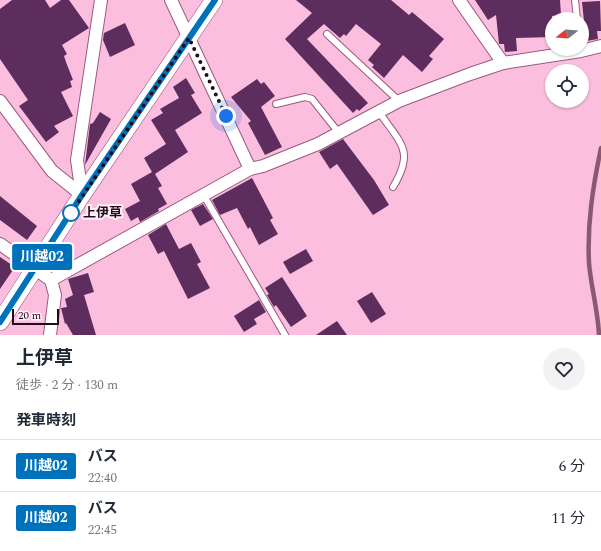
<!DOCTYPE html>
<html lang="ja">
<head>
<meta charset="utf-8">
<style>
  body { margin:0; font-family:Spectral,"Noto Sans JP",serif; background:#f2f2f3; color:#1f2937; height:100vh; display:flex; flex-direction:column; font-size:15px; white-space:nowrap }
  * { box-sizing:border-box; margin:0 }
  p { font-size:13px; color:#747a83 }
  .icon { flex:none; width:22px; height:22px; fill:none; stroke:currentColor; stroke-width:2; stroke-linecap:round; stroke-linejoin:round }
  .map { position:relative; height:335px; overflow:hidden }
  .side { display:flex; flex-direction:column; background:#fff; flex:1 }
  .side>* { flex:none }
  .badge { padding:0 8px; border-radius:3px; font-size:14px; line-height:26px }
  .needle { width:26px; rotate:253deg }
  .tools { position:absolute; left:545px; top:12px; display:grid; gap:8px }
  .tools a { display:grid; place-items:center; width:44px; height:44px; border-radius:50%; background:#fff; box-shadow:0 1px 3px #0004; font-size:20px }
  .scale { position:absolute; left:12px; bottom:10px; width:47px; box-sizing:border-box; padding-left:4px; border:2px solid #250b1a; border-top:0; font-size:11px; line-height:14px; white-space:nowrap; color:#250b1a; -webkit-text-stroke:3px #ffeff7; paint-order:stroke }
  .you { position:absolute; width:20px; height:20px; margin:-10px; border:3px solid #fff; border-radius:50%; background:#1a73e8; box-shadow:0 0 0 6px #1a73e833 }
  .map>.badge { position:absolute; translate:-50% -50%; box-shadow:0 0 0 2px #fff }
  h2 { padding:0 16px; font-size:15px; line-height:36px }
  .round { display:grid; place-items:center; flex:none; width:42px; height:42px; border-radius:21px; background:#f2f2f3 }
  .head { display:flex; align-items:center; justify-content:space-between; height:68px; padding:0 16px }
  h1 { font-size:19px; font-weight:700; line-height:30px }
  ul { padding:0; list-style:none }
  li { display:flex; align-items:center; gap:12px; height:52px; padding:0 16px; border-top:1px solid #e0e1e3 }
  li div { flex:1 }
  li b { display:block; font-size:15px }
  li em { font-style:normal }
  li .badge { min-width:44px; font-weight:700; text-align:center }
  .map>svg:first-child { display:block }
</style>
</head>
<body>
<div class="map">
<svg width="601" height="335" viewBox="0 0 601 335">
  <rect width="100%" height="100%" fill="#fbbede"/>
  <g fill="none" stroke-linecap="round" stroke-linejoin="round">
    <path stroke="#895974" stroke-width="4.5" d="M599,335C598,311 591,287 589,263C587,223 593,186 601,148"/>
  </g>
  <g fill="#5d2d5e">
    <path d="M12,0H45L50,8L61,0H69L89,28L62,45L67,54L64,56L66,62L73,80L70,81L72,87L61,92L73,116L54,126L59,132L46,142L19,106L28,100L0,59V9Z"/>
    <path d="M296,0H391L409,15L412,12L444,39L429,56L433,59L422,72L403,55L384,78L372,67L374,65L368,60L381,44L356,24L346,36L344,34L340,38L324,24L307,39L368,103L359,111L357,109L353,113L285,39L312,13Z"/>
    <path d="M475,0H560L561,15L552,16V37L516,38L517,51L505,52L504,44H499L496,15L488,20Z"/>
    <path d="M600,1L601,31H597L598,39L586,41L582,2Z"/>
    <path d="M125,23L135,45L110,57L103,40L104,33Z"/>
    <path d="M186,78L195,93L191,95L202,113L175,130L188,152L155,174L162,186L158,188L167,204L158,209L159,211L140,222L138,217L131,221L125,209L140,201L131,184L152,172L144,158L166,144L151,120L163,113L160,109L179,98L173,87Z"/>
    <path d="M257,79L261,84L264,82L275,96L261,107L282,147L265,155L248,123L251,121L231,97Z"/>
    <path d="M100,112L111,119L85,165L90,124L93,123Z"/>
    <path d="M343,139L374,180L389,205L373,215L337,164L330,169L319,152Z"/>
    <path d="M252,178L273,218L270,220L278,234L259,245L250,227L248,229L237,208L220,215L212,200Z"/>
    <path d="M0,196L37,226L27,240L0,220Z"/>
    <path d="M203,204L213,219L200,226L191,210Z"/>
    <path d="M166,224L179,249L191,243L201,262L197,264L210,288L188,299L164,251L158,254L148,235Z"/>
    <path d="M306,249L313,261L290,274L283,262Z"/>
    <path d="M0,257L15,267L0,289Z"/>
    <path d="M88,273L94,292L84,295L96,335H73L66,323L65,324L61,308L67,307L65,299L73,295L68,279Z"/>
    <path d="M282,277L307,316L291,327L276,305L274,307L267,295L269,294L265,288Z"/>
    <path d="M372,292L386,314L371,323L357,301Z"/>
    <path d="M259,300L266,312L254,319L257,324L244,332L234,316Z"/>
    <path d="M337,321L347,335H316Z"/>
  </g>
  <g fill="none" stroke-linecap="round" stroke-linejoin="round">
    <g stroke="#9b597e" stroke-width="8">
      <g id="lane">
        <path d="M575,0L577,19"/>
        <path d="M327,34L399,101"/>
        <path d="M276,104L305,97L312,99L339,133"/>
        <path d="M379,112C401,144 415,151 393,187"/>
        <path d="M203,194L285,335"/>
      </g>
    </g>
    <g stroke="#9b597e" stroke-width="14">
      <g id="street">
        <path d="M171,0L250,169"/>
        <path d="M459,0L503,63"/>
        <path d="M0,101L52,171L82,195L77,160L101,0"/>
        <path d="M0,244L51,280L55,295L50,335"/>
        <path d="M51,280L250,169L263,166L318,144L399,101L470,74L503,63L581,51L601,46"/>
      </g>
    </g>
    <g stroke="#9b597e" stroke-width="18">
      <path id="secondary" d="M0,322L82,195L214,0"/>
    </g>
    <use href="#lane" stroke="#fff" stroke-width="6"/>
    <use href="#street" stroke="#fff" stroke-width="12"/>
    <use href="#secondary" stroke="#fff" stroke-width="17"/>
  </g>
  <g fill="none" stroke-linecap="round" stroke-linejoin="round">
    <g stroke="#fff" stroke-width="9">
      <path id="line" d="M0,322L82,195L215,0"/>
    </g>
    <use href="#line" stroke="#0072bc" stroke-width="6"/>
    <path stroke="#250b1a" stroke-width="4" stroke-dasharray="0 7.2" d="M71,213L189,38L226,116"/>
  </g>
  <circle fill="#fff" stroke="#0072bc" stroke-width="2" cx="71" cy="213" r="8"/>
  <g text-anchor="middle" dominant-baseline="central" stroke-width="4" stroke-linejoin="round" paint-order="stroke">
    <g font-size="13" font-weight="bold" fill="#250b1a" stroke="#ffeff7" text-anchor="start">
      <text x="83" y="213">上伊草</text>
    </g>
  </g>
</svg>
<div class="tools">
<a><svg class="needle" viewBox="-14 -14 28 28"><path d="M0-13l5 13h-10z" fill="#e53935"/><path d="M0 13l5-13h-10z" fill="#747a83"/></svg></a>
<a><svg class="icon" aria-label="locate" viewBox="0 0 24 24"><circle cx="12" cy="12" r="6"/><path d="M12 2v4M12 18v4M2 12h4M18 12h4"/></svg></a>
</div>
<div class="scale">20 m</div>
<div class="you" style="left:226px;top:116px"></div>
<b class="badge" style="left:42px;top:257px;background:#0072bc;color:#fff">川越02</b>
</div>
<section class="side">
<div class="head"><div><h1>上伊草</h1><p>徒歩 · 2 分 · 130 m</p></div><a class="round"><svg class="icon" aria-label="heart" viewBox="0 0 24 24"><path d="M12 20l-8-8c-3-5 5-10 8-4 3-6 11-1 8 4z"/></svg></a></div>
<h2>発車時刻</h2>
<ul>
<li><span class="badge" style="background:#0072bc;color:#fff">川越02</span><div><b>バス</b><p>22:40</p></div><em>6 分</em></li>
<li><span class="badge" style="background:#0072bc;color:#fff">川越02</span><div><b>バス</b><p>22:45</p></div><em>11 分</em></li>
</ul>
</section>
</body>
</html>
